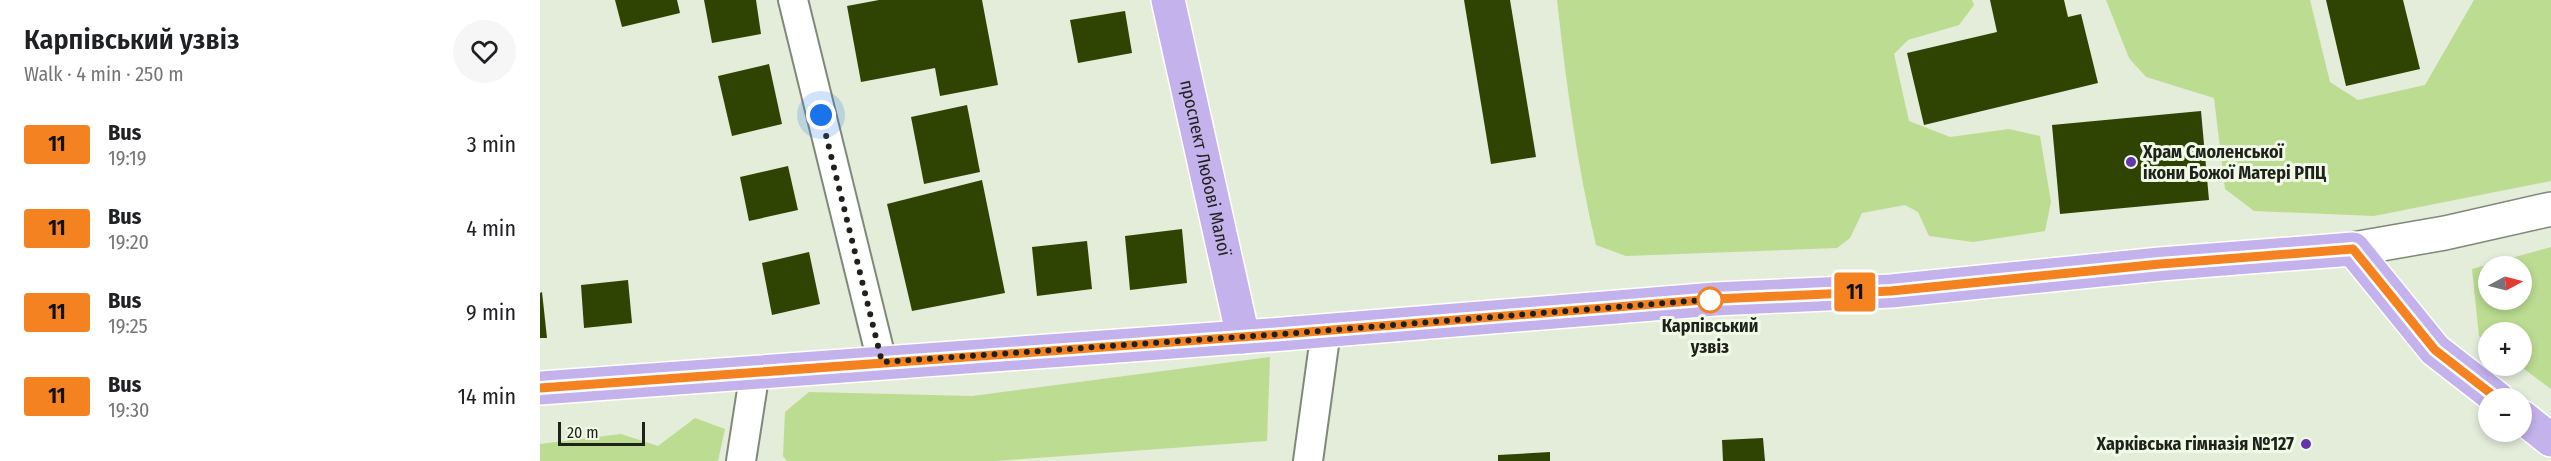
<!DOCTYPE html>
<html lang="en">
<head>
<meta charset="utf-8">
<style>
  body { margin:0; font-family:"Fira Sans Condensed",sans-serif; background:#f6f6f6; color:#202124; height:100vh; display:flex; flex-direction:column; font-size:22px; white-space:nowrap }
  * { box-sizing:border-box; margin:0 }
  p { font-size:20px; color:#757577 }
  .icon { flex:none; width:33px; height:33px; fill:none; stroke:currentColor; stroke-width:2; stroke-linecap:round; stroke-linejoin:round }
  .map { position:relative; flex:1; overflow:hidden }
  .sheet { display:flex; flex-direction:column; background:#fff; width:540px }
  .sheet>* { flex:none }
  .badge { padding:0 12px; border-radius:4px; font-size:21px; line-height:39px }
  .needle { width:39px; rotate:83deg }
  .fabs { position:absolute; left:1938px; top:256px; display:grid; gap:12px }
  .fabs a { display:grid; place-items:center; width:54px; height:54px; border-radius:50%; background:#fff; box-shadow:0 3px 9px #0003; font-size:30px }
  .scale { position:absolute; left:18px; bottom:15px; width:87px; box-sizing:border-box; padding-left:6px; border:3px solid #1f221b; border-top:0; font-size:16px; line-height:21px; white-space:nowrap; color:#1f221b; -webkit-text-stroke:4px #f1f9e7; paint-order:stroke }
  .you { position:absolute; width:30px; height:30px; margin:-15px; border:4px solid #fff; border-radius:50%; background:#1a73e8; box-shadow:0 0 0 9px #1a73e833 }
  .map>.badge { position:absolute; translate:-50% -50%; box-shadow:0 0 0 3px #fff }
  .round { display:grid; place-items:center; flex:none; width:63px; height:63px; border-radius:32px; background:#f6f6f6 }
  .overview { display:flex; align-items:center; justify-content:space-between; height:102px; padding:0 24px }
  h1 { font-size:28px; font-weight:600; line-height:45px }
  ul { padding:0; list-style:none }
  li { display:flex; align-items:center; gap:18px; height:84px; padding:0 24px }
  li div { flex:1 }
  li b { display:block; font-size:22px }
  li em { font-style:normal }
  li .badge { min-width:66px; font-weight:700; text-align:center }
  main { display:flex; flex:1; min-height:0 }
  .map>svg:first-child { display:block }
</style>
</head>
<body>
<main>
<section class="sheet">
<div class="overview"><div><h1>Карпівський узвіз</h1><p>Walk · 4 min · 250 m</p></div><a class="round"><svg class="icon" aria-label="heart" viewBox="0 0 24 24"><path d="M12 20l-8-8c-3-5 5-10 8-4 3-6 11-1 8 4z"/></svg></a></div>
<ul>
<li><span class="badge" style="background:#f58220;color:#111">11</span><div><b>Bus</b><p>19:19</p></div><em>3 min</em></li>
<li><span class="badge" style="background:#f58220;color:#111">11</span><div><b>Bus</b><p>19:20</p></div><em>4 min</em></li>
<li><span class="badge" style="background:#f58220;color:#111">11</span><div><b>Bus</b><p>19:25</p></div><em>9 min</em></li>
<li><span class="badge" style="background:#f58220;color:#111">11</span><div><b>Bus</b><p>19:30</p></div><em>14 min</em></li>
</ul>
</section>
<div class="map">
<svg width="2011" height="461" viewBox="0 0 2011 461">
  <rect width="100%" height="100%" fill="#e4ecda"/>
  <g fill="#bcdc91" fill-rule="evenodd">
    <path d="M1017,0H1432L1434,5L1419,25L1368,40L1354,54L1369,121L1410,137L1469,129L1500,136L1511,202L1505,231L1433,242L1389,236L1378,212L1365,205L1322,213L1310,238L1297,248L1086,256L1056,245C1037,165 1026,82 1017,0Z"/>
    <path d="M1566,0H1770L1790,82L1818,100L1885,85L1934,0H2011V181L1834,216L1714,211L1685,189L1674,98L1606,77L1589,58Z"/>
    <path d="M2011,247V389L1980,366H1982V333H1948V344L1939,336L1932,269ZM1948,267H1982V300H1948Z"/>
    <path d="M730,357L727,441L455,461H247L243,456L245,412L269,392L432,396Z"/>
    <path d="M155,418L185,429L178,461H0V444L81,434L118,446Z"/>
  </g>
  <g fill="#2f4403">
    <path d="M75,0H137L140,13L82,27Z"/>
    <path d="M164,0H216L221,34L172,43Z"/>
    <path d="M339,0H442L458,85L400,96L395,68L321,82L307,6Z"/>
    <path d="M924,0H970L996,157L951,164Z"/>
    <path d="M1450,0H1524L1528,17L1541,14L1558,83L1384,125L1367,53L1457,32Z"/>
    <path d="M1786,0H1863L1880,69L1806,86Z"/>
    <path d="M585,11L592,53L538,63L530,20Z"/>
    <path d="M229,64L242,124L192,136L178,76Z"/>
    <path d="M427,105L440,172L384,184L371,117Z"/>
    <path d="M1661,111L1669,200L1520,214L1512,125Z"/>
    <path d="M248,166L258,210L209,221L200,177Z"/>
    <path d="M442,180L465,293L372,311L347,204Z"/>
    <path d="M642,229L647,283L590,290L585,236Z"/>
    <path d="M547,241L552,289L497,296L492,247Z"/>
    <path d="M269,252L280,304L232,315L222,263Z"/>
    <path d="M88,280L92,323L44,328L41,285Z"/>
    <path d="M2,292L7,338H0V293Z"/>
    <path d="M1223,438L1225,461H1183L1182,440Z"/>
    <path d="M1010,452V461H958V455Z"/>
  </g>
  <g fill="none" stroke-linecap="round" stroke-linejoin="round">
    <g stroke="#808878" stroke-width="32">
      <g id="minor">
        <path d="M253,0L342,362"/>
        <path d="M201,461L215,371"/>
        <path d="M768,461L786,330"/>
      </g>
    </g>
    <g stroke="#808878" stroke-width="36">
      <path id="secondary" d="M1813,249L1905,233L2011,209"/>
    </g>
    <g stroke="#fff" stroke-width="36">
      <g id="primary">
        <path id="s1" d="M628,0L703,337"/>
        <path d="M0,388L743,334L1175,299L1351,291L1620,264L1813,249L1895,350L1958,399"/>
        <path d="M1982,417L2011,440"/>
      </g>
    </g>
    <use href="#minor" stroke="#fff" stroke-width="28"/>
    <use href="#secondary" stroke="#fff" stroke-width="33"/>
    <use href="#primary" stroke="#c4b2ec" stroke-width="33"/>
  </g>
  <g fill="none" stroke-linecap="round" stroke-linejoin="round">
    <g stroke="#fff" stroke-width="14">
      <path id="line" d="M0,388L743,334L1175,299L1351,291L1620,264L1813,249L1895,350L1958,399"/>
    </g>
    <use href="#line" stroke="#f58220" stroke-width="9"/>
    <path stroke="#1f221b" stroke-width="6" stroke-dasharray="0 10.8" d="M281,115L342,362L743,334L1175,299L1170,300"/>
  </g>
  <g fill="#6435ad" stroke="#f1f9e7" stroke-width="2">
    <circle cx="1591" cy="162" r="6"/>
    <circle cx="1766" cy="444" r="6"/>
  </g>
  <circle fill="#fff" stroke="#f58220" stroke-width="3" cx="1170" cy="300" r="12"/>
  <g text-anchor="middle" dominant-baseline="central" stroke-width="6" stroke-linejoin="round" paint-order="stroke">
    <g font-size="18" font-weight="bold" fill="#1f221b" stroke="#f1f9e7" text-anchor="start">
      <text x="1603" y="152">Храм Смоленської<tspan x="1603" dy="21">ікони Божої Матері РПЦ</tspan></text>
      <text x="1754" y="444" text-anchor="end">Харківська гімназія №127</text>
    </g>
    <g font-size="18" fill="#1f221b" stroke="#f1f9e7">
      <text stroke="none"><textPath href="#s1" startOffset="172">проспект Любові Малої</textPath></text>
    </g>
    <g font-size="18" font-weight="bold" fill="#1f221b" stroke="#f1f9e7">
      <text x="1170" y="326">Карпівський<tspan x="1170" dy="21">узвіз</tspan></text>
    </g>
  </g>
</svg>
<div class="fabs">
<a><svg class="needle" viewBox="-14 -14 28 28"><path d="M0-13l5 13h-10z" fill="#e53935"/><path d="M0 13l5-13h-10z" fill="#757577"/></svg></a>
<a>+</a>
<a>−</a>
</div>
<div class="scale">20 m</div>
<div class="you" style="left:281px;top:115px"></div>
<b class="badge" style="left:1315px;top:292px;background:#f58220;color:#111">11</b>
</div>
</main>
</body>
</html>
